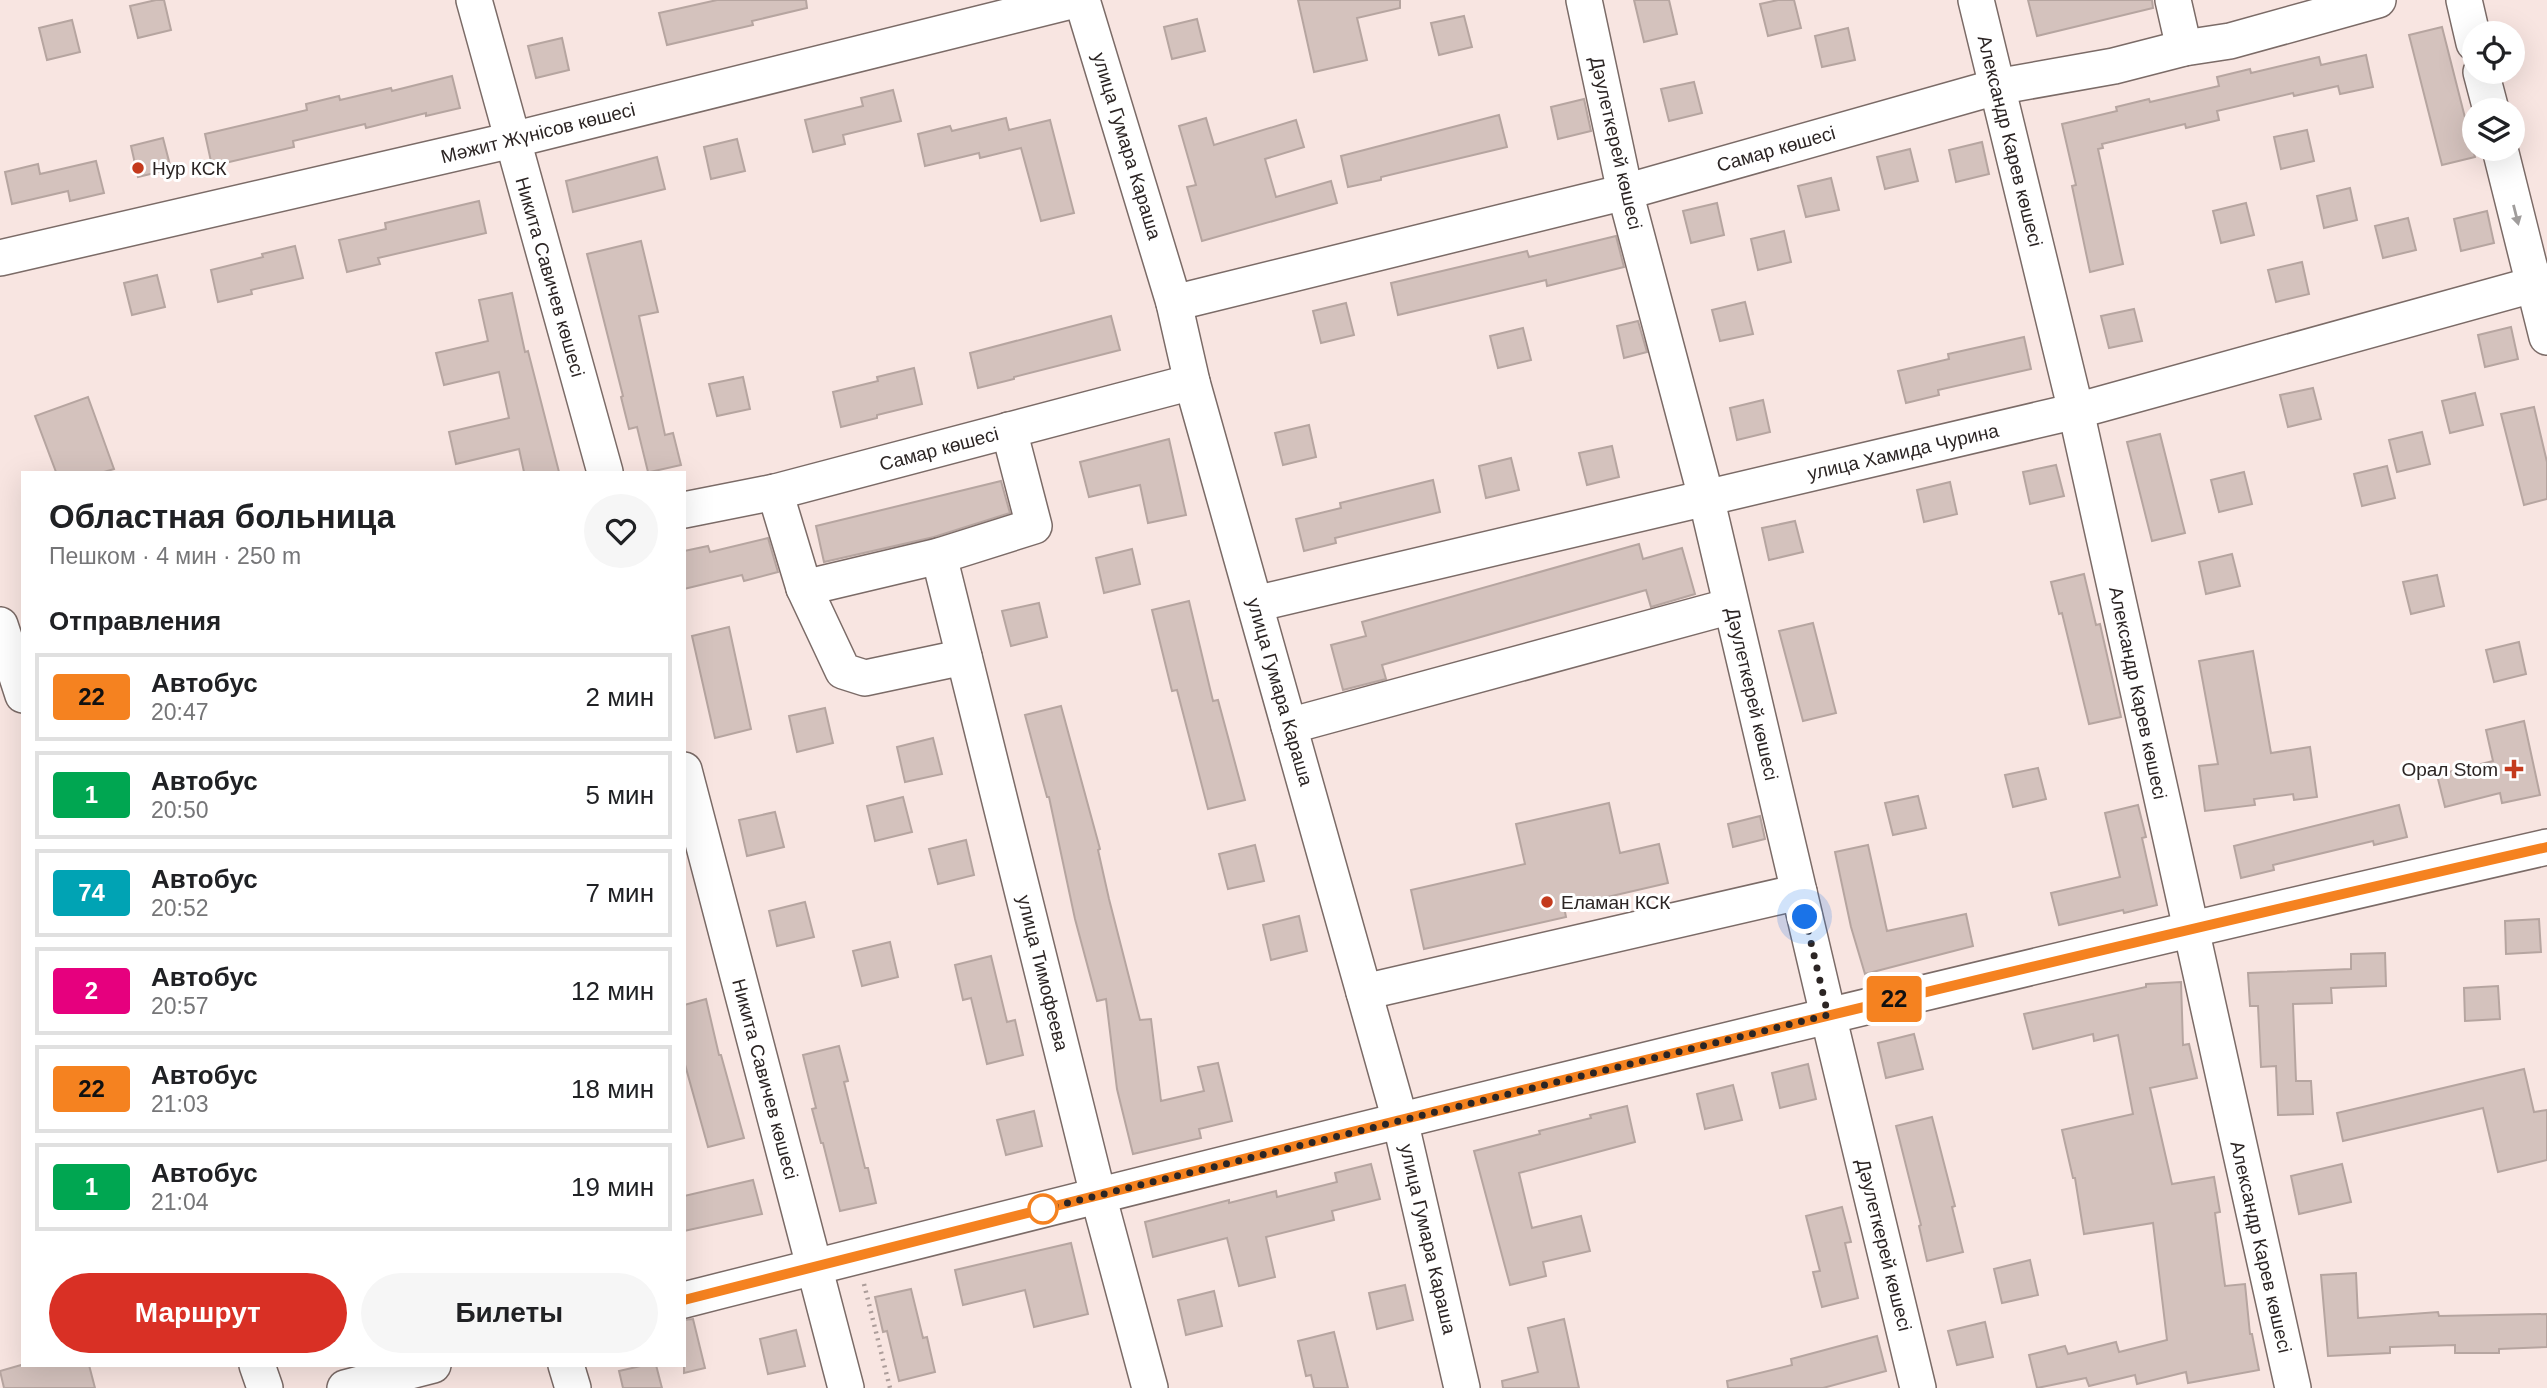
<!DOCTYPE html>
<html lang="ru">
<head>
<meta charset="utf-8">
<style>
  body { margin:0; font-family:Helvetica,sans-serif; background:#f6f6f6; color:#202124; height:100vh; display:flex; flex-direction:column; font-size:26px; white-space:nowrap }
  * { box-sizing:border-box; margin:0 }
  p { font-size:23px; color:#757577 }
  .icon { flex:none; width:38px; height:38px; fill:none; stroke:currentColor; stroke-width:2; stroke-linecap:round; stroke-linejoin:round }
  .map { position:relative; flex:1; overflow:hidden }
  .details { position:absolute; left:21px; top:471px; width:665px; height:896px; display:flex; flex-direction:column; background:#fff; border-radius:0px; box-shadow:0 7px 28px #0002 }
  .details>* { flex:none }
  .badge { padding:0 14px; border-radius:5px; font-size:24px; line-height:46px }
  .controls { position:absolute; left:2462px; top:21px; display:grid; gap:14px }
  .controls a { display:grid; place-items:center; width:63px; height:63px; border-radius:50%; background:#fff; box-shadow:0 7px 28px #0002; font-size:35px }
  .you { position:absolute; width:35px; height:35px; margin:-18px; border:5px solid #fff; border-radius:50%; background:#1a73e8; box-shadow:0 0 0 10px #1a73e833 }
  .map>.badge { position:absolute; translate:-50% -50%; box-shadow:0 0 0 4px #fff }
  h2 { padding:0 28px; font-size:26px; line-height:63px }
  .round { display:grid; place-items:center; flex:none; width:74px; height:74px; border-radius:37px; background:#f6f6f6 }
  .headline { display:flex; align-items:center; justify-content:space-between; height:119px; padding:0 28px }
  h1 { font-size:33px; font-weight:700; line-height:52px }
  .button { display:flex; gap:14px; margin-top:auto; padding:14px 28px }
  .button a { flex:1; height:80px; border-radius:42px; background:#d93025; color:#fff; font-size:28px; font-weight:700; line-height:80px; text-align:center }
  .button a+a { background:#f6f6f6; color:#202124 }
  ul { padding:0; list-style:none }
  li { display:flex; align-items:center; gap:21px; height:88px; margin:0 14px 10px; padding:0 14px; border:4px solid #e0e0e0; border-radius:0px }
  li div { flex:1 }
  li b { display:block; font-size:26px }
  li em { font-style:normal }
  li .badge { min-width:77px; font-weight:700; text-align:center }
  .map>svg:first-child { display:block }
</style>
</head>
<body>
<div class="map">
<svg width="2547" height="1388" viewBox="0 0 2547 1388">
  <rect width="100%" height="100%" fill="#f8e5e1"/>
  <g fill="#d4c2bd" stroke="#b6a5a0" stroke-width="2">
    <path d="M156,0H164L171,30L138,38L130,6Z"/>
    <path d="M717,0H806L807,8L752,21L753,25L667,45L659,13Z"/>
    <path d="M1298,0H1400V8L1357,18L1367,60L1314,72Z"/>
    <path d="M1634,0H1669L1677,34L1644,42Z"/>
    <path d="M1778,0H1794L1801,28L1768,36L1760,4Z"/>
    <path d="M2028,0H2152L2153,8L2037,36Z"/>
    <path d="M1464,16L1472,47L1439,55L1431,23Z"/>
    <path d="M1197,19L1205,51L1172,59L1164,27Z"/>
    <path d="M72,20L80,52L47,60L39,28Z"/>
    <path d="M2442,27L2475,157L2442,165L2409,35Z"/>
    <path d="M1848,28L1855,60L1822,67L1815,36Z"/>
    <path d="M562,38L569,70L536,78L528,46Z"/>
    <path d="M2366,55L2373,87L2340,94L2338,86L2294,96L2293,93L2217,111L2219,120L2186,128L2185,124L2102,144L2103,148L2098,149L2123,264L2090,272L2072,186L2076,185L2062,124L2117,111L2116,107L2149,99L2150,102L2219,86L2217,77L2250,69L2251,73L2319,57L2321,65Z"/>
    <path d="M452,76L460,108L426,116V113L366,128L365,124L293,141L294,147L212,166L205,134L307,110L306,104L339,96L340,100L391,88L392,91Z"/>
    <path d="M1694,82L1702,113L1669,121L1661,89Z"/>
    <path d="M893,90L901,121L843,135L845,144L813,152L805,120L863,106L861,98Z"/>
    <path d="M1584,99L1591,131L1558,139L1551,107Z"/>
    <path d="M1499,115L1507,147L1381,177V180L1348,187L1341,156Z"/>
    <path d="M1006,118L1009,130L1050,120L1074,213L1041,221L1021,148L980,158L979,153L925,166L918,134L950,126L952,131Z"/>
    <path d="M1206,118L1214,145L1296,120L1304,147L1265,159L1276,197L1331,181L1337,203L1202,241L1187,187L1196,185L1179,126Z"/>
    <path d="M2307,130L2314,161L2281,169L2274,137Z"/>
    <path d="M163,138L171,169L138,177L131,146Z"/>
    <path d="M737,139L745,171L711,179L704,147Z"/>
    <path d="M1982,142L1989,174L1956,182L1949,150Z"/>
    <path d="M1910,149L1918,181L1885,189L1877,157Z"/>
    <path d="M657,157L665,189L573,212L566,181Z"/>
    <path d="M96,161L104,193L70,201L68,191L12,204L5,172L38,164L40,174Z"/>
    <path d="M1831,178L1839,210L1806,217L1798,186Z"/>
    <path d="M2350,188L2357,220L2324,228L2317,196Z"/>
    <path d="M479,201L486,233L378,258L380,264L347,272L339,240L386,229L385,223Z"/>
    <path d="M1717,203L1724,235L1691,243L1683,211Z"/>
    <path d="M2246,203L2254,235L2221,243L2213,211Z"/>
    <path d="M2487,211L2494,243L2461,251L2454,219Z"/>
    <path d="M2408,218L2416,250L2383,258L2375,226Z"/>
    <path d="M1784,231L1791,262L1758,270L1751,239Z"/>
    <path d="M1616,236L1624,267L1547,286L1546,280L1398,315L1391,283L1527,251L1529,257Z"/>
    <path d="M641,241L658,312L639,316L665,435L673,433L681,465L650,472H648L637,427L629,429L621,397L623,396L587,254Z"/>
    <path d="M295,246L303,278L251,290L252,294L218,302L211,270L263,257L262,254Z"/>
    <path d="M2302,262L2309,294L2276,302L2268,270Z"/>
    <path d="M157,275L165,307L132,315L124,283Z"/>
    <path d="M512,293L525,352L528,351L559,472H524L519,449L456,464L449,432L509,418L499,372L444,385L436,353L488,341L479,300Z"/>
    <path d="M1745,302L1753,334L1720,341L1712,310Z"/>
    <path d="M1346,303L1354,335L1321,343L1313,311Z"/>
    <path d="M2134,309L2142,341L2109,348L2101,316Z"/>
    <path d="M1111,316L1120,350L1014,377V379L978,388L970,353Z"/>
    <path d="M1638,321L1647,352L1624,358L1617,326Z"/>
    <path d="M2511,327L2518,359L2485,367L2478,335Z"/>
    <path d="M1523,328L1531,360L1498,368L1490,336Z"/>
    <path d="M2024,337L2031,369L1938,390L1939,395L1906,403L1898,371L1949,359L1948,354Z"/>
    <path d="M914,368L922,404L877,415V418L841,427L833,392L878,381L877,377Z"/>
    <path d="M743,377L750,409L717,416L709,384Z"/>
    <path d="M2313,388L2321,419L2288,427L2280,395Z"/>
    <path d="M2475,393L2483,425L2450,433L2442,401Z"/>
    <path d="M88,397L114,469L104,472H56L35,416Z"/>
    <path d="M1763,400L1770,432L1737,440L1730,408Z"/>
    <path d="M2534,407L2547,462V499L2524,505L2501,414Z"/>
    <path d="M1309,425L1316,457L1283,465L1275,433Z"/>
    <path d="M2422,432L2430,464L2397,472L2389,440Z"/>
    <path d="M2160,434L2185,533L2152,541L2127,442Z"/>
    <path d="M1169,439L1186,515L1148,523L1140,485L1089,497L1080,462Z"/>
    <path d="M1612,446L1619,477L1587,485L1579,453Z"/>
    <path d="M1511,458L1519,490L1486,498L1479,466Z"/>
    <path d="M2056,465L2064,496L2030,504L2023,472Z"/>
    <path d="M2387,466L2395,498L2362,506L2354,474Z"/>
    <path d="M2244,472L2252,504L2219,512L2211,480Z"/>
    <path d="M1433,480L1440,512L1335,538L1336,543L1304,551L1296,519L1341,508L1340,503Z"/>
    <path d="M1001,481L1010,513L934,537L824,562L816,526Z"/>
    <path d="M1950,482L1957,514L1924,522L1917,490Z"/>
    <path d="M1795,521L1803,552L1769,560L1762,528Z"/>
    <path d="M768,538L778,572L744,581L742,575L684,589V551L708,546L710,552Z"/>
    <path d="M1639,544L1643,559L1682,548L1695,594L1651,607L1646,590L1382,665L1386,679L1343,690L1331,645L1366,636L1362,622Z"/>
    <path d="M1132,549L1140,584L1104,593L1096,558Z"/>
    <path d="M2232,554L2240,586L2206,594L2199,562Z"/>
    <path d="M2084,574L2096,625L2100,624L2121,717L2089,724L2062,613L2059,614L2051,582Z"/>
    <path d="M2437,575L2444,606L2411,614L2403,582Z"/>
    <path d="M1189,601L1213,701L1218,700L1245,800L1208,809L1177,690L1172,691L1152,610Z"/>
    <path d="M1039,603L1047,637L1011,646L1002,611Z"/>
    <path d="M1813,623L1836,713L1803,721L1779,631Z"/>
    <path d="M729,627L751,729L715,738L692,636Z"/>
    <path d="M2519,642L2526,674L2494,682L2486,650Z"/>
    <path d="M2253,651L2271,753L2310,747L2317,797L2294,800L2293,794L2254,799L2255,805L2205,811L2199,766L2218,764L2199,661Z"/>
    <path d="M1061,706L1100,849L1098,850L1109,899L1140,1020L1151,1019L1161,1101L1204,1091L1198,1067L1218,1063L1232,1121L1199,1129L1201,1138L1133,1154L1117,1089L1106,999L1097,1001L1075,919L1049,797H1047L1025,715Z"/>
    <path d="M825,708L833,743L797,752L789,716Z"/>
    <path d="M2524,721L2540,795L2502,803L2500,793L2445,807L2437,775L2493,761L2486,730Z"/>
    <path d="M933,738L942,774L905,782L897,747Z"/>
    <path d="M2038,768L2046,799L2013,807L2005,775Z"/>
    <path d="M1918,796L1926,828L1893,835L1885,803Z"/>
    <path d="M903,797L912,832L875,841L867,806Z"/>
    <path d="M1609,803L1620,853L1659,844L1668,883L1564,907L1566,917L1424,949L1411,890L1525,864L1516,824Z"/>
    <path d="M2138,805L2146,837L2142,838L2157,905L2124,913L2123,910L2059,925L2051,893L2120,877L2105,813Z"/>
    <path d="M2399,805L2407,837L2374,845L2373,841L2273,865L2274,870L2241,878L2234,846Z"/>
    <path d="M775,812L784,847L747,856L739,820Z"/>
    <path d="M1760,816L1765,839L1733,847L1728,824Z"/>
    <path d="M966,840L974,875L938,884L929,849Z"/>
    <path d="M1255,845L1264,881L1228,889L1219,854Z"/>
    <path d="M1868,845L1887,931L1966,914L1973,946L1865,974L1851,927L1835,852Z"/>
    <path d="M805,902L814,937L777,946L769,911Z"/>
    <path d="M1299,916L1307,951L1271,960L1263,925Z"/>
    <path d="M2539,919L2541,952L2506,954L2505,921Z"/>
    <path d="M890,942L898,977L862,986L853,951Z"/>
    <path d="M2385,953L2386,986L2331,988L2332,1003L2293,1004L2296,1081H2311L2313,1114L2278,1115L2276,1066L2261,1067L2258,1006H2250L2248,973L2351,969V954Z"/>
    <path d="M991,956L1007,1022L1015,1020L1023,1055L987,1064L971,998L963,1000L955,965Z"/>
    <path d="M2181,982L2183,1045L2189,1044L2197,1078L2150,1088L2172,1184L2214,1177L2220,1212L2215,1213L2225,1286L2245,1284L2250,1334H2252L2259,1370L2188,1383L2186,1372L2137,1384L2135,1375L2089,1386L2086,1378L2037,1388L2029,1355L2065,1346L2068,1354L2116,1342L2119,1352L2167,1340L2153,1223L2084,1234L2075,1178H2073L2062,1130L2133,1114L2118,1035L2094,1041L2093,1034L2033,1049L2024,1014L2146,987V984Z"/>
    <path d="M2498,986L2500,1019L2465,1021L2464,988Z"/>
    <path d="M706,999L719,1055H721L744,1138L708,1147L684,1061V1005Z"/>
    <path d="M1914,1034L1923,1069L1886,1078L1878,1043Z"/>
    <path d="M839,1046L848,1081L844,1082L865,1168H868L876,1203L840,1211L823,1143H821L812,1109L816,1108L803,1055Z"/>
    <path d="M1808,1064L1816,1099L1780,1108L1772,1073Z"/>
    <path d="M2524,1069L2534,1112L2547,1110V1160L2498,1172L2483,1108L2343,1141L2337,1113Z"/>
    <path d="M1733,1085L1742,1120L1705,1129L1697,1094Z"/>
    <path d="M1627,1106L1635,1142L1519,1173L1532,1228L1581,1216L1590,1251L1543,1262L1546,1276L1510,1285L1474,1151L1540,1134L1539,1131L1591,1118L1590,1115Z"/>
    <path d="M1034,1111L1042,1146L1006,1155L997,1120Z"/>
    <path d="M1932,1117L1955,1206L1952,1207L1963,1252L1927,1261L1919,1226L1921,1225L1896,1126Z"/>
    <path d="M1371,1164L1380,1199L1332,1211L1334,1220L1266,1237L1275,1277L1239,1286L1227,1238L1153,1257L1145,1222L1229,1200V1203L1276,1191L1277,1197L1337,1182L1335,1173Z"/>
    <path d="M2342,1164L2351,1202L2299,1214L2291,1176Z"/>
    <path d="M753,1180L762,1214L684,1231V1196Z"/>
    <path d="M1842,1207L1851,1242L1845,1243L1858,1298L1822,1307L1813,1272L1820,1271L1806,1216Z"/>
    <path d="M1071,1243L1088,1314L1034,1327L1025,1290L963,1305L955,1270Z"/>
    <path d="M2030,1260L2038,1295L2002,1303L1994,1269Z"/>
    <path d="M2356,1273L2358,1318L2438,1312L2439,1316L2547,1314V1347L2499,1349V1353H2455V1345L2390,1347V1353L2328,1356L2321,1275Z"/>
    <path d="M1405,1285L1413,1320L1377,1329L1369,1293Z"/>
    <path d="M911,1289L923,1338L927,1337L935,1372L899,1381L887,1331L883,1332L875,1297Z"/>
    <path d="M1214,1291L1222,1326L1186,1335L1178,1300Z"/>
    <path d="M693,1319L705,1368L684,1373V1320Z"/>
    <path d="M1564,1319L1579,1388H1503L1502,1381L1538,1372L1528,1328Z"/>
    <path d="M1985,1322L1993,1357L1957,1365L1948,1331Z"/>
    <path d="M796,1330L805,1366L768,1374L760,1339Z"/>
    <path d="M1334,1332L1348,1388H1314L1311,1375L1306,1376L1298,1341Z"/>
    <path d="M1877,1336L1886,1371L1823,1388H1728L1727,1381L1792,1365L1791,1359Z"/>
    <path d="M21,1365H89L95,1388H4L0,1371Z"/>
    <path d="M645,1365H656L662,1388H623L619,1371Z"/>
  </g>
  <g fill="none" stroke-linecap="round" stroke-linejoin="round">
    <g stroke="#7b6b67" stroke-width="38">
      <g id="minor">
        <path d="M474,0L605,472"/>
        <path d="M1082,0L1174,303L1192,382L1400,1120L1462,1388"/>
        <path d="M1584,0L1625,192L1706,497L1828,1015L1918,1388"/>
        <path d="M1976,0L2076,411L2293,1388"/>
        <path d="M2173,0L2184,48"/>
        <path d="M2464,0L2474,43"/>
        <path d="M2481,72L2491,110"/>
        <path d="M2500,149L2547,337"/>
        <path d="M0,258L512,140L1075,0"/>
        <path d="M1174,303L1625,192L1996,87L2114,66L2184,48L2230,41L2378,0"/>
        <path d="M775,492L804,588L843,671L865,678L964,657"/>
        <path d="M684,510L775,492L1192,382"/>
        <path d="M939,556L1098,1195L1150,1388"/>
        <path d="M804,588L939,556L1034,526L1009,430"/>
        <path d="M1255,604L2076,411L2547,281"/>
        <path d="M0,625L23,695"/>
        <path d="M1289,726L1731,606"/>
        <path d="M684,770L846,1388"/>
        <path d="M1364,992L1799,892"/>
        <path d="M684,1300C1304,1143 1924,989 2547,847"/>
        <path d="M257,1365L265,1388"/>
        <path d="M566,1365L573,1388"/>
        <path d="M345,1388L433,1365"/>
      </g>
    </g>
    <path stroke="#ac9d9a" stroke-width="4.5" stroke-dasharray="2 5" stroke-linecap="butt" d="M864,1284L890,1388"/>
    <use href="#minor" stroke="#fff" stroke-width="35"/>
  </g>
  <defs><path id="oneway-solid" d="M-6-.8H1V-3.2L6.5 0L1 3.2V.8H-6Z" transform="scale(1.75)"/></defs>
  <use fill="#a09d9c" href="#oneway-solid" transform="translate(2516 215) rotate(76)"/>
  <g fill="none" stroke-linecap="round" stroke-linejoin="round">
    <g stroke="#fff" stroke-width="16">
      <path id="line" d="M684,1300C1303,1142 1924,989 2547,847"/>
    </g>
    <use href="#line" stroke="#f58220" stroke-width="10"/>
    <path stroke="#2c2524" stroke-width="7" stroke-dasharray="0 12.6" d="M1043,1209L1828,1015L1805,917"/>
  </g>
  <g fill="#c43a1d" stroke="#fff" stroke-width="2.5">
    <circle cx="138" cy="168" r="7"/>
    <path d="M2510.5 758.5h7v7h7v7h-7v7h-7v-7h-7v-7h7z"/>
    <circle cx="1547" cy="902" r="7"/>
  </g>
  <circle fill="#fff" stroke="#f58220" stroke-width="3.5" cx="1043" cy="1209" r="14"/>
  <g text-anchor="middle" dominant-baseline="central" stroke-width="6" stroke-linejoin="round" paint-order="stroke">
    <g font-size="19" fill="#2c2524" stroke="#fff">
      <text transform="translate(538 133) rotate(-14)">Мәжит Жүнісов көшесі</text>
      <text transform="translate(2010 141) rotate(76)">Александр Карев көшесі</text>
      <text transform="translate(1616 143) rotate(77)">Дәулеткерей көшесі</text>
      <text transform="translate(1127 146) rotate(73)">улица Гумара Караша</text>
      <text transform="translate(1776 149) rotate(-16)">Самар көшесі</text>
      <text transform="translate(550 277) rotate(74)">Никита Савичев көшесі</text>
      <text transform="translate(939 449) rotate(-15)">Самар көшесі</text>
      <text transform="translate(1903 452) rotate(-13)">улица Хамида Чурина</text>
      <text transform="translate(1280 692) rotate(74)">улица Гумара Караша</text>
      <text transform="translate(2138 693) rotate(78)">Александр Карев көшесі</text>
      <text transform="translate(1752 694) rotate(77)">Дәулеткерей көшесі</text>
      <text transform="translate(1043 973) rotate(76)">улица Тимофеева</text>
      <text transform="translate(765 1079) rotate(75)">Никита Савичев көшесі</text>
      <text transform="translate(1428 1239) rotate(77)">улица Гумара Караша</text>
      <text transform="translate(1884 1245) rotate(76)">Дәулеткерей көшесі</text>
      <text transform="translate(2261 1247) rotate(77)">Александр Карев көшесі</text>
    </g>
    <g font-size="19" fill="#2c2524" stroke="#fff" text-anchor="start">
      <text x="152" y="168">Нур КСК</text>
      <text x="2498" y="769" text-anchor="end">Орал Stom</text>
      <text x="1561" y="902">Еламан КСК</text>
    </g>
  </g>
</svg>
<div class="controls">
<a><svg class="icon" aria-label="locate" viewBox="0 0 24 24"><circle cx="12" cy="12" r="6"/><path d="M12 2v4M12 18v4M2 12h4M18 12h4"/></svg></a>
<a><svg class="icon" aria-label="layers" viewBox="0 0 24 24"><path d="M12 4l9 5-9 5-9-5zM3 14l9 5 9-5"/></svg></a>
</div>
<div class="you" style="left:1805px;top:917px"></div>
<b class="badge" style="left:1894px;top:999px;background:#f58220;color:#111">22</b>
<section class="details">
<div class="headline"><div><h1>Областная больница</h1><p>Пешком · 4 мин · 250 m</p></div><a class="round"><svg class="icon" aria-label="heart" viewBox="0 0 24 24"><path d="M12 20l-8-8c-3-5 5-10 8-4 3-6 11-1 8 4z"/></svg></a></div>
<h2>Отправления</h2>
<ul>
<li><span class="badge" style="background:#f58220;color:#111">22</span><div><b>Автобус</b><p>20:47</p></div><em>2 мин</em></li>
<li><span class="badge" style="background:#00a651;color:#fff">1</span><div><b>Автобус</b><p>20:50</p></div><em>5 мин</em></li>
<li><span class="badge" style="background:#00a3b4;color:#fff">74</span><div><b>Автобус</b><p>20:52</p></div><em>7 мин</em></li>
<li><span class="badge" style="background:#e6007e;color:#fff">2</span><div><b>Автобус</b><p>20:57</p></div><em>12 мин</em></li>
<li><span class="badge" style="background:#f58220;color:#111">22</span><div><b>Автобус</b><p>21:03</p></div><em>18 мин</em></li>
<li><span class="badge" style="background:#00a651;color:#fff">1</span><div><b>Автобус</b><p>21:04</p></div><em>19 мин</em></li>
</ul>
<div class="button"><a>Маршрут</a><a>Билеты</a></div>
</section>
</div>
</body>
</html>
